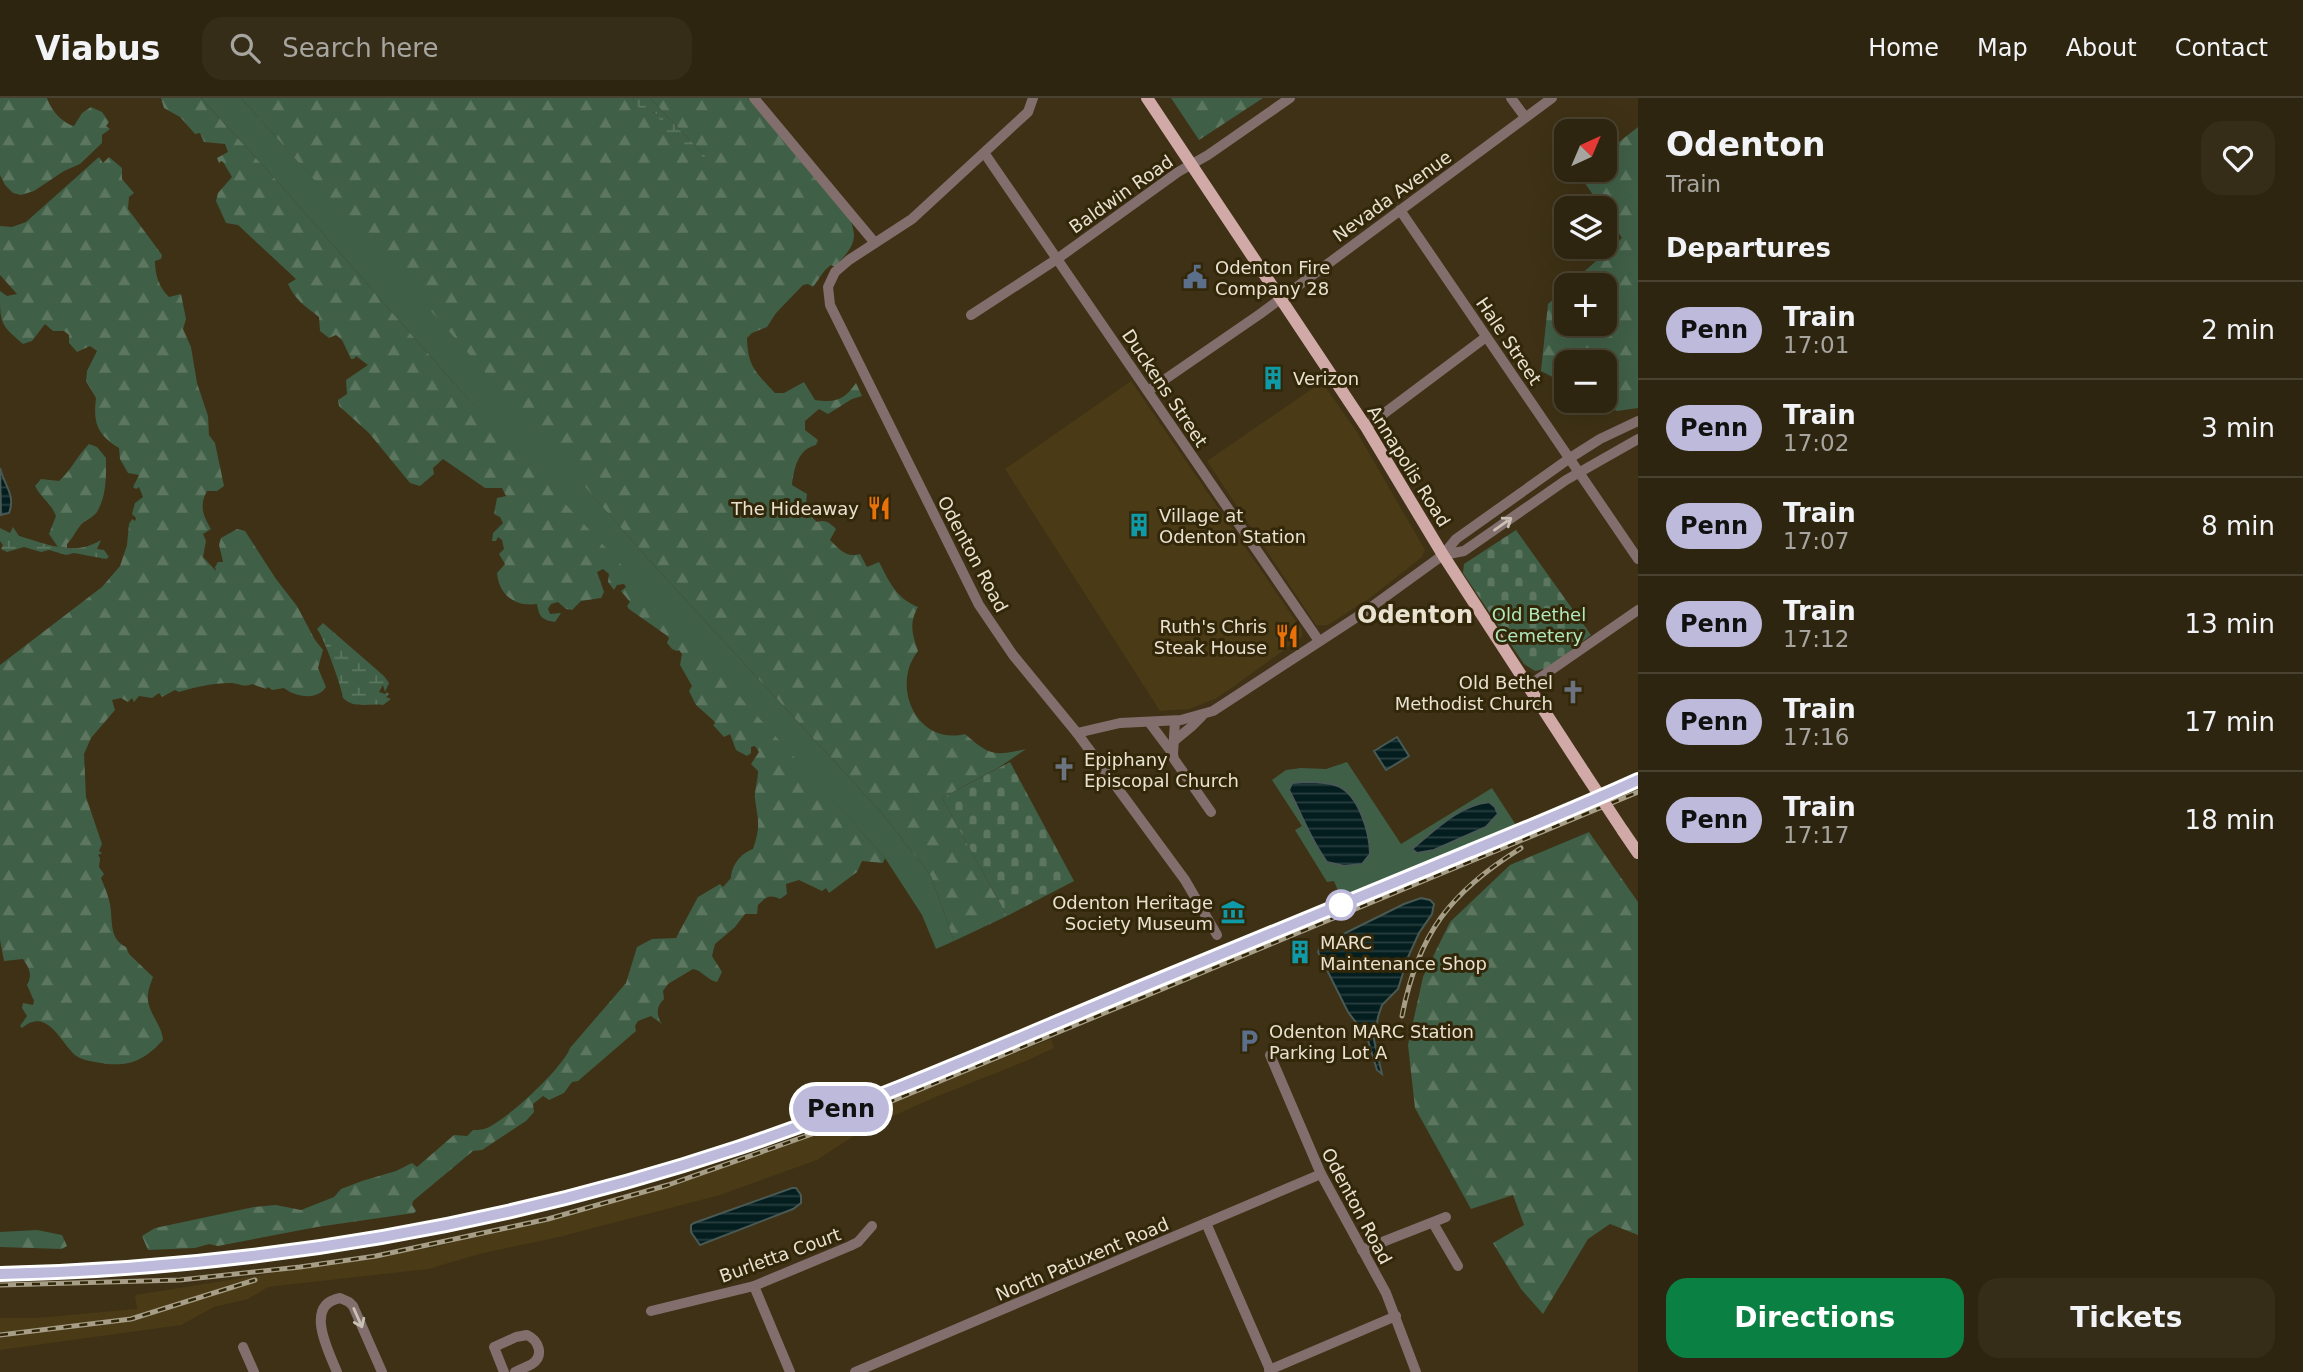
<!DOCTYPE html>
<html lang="en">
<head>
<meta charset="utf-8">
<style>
  body { margin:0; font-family:"DejaVu Sans",sans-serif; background:#362d19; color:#f1f3f6; height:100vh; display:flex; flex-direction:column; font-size:26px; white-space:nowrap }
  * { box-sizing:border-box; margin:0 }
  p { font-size:23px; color:#a7a59f }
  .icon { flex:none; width:38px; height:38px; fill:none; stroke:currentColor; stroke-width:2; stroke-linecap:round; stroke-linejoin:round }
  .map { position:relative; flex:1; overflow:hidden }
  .sheet { display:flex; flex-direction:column; background:#2e2510; width:665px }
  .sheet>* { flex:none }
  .badge { padding:0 14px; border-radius:23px; font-size:24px; line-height:46px }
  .needle { width:46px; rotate:44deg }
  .controls { position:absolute; left:1554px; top:21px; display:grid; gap:14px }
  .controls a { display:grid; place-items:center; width:63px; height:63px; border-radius:14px; background:#2e2510; box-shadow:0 7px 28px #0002,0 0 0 2px #494230; font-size:35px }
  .map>.badge { position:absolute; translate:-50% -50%; box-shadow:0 0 0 4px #fff }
  h2 { padding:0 28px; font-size:26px; line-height:63px }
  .round { display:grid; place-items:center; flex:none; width:74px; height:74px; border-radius:21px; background:#362d19 }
  .summary { display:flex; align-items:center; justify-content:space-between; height:119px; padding:0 28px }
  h1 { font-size:33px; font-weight:600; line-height:52px }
  .primary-button { display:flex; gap:14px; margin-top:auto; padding:14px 28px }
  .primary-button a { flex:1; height:80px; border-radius:21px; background:#0b8043; color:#fff; font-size:28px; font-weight:600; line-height:80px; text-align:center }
  .primary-button a+a { background:#362d19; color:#f1f3f6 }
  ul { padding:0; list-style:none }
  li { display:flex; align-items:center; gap:21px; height:98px; padding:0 28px; border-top:2px solid #494230 }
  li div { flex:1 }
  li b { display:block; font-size:26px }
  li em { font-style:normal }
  li .badge { min-width:77px; font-weight:700; text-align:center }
  header { display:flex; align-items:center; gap:42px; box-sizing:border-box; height:98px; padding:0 35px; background:#2e2510; border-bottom:2px solid #494230 }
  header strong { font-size:33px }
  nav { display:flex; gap:38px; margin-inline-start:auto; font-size:24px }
  .search { width:490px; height:63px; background:#362d19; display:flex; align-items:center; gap:18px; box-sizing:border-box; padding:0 24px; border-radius:21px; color:#a7a59f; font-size:26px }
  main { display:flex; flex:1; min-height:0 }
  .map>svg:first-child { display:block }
</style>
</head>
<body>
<header>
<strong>Viabus</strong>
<div class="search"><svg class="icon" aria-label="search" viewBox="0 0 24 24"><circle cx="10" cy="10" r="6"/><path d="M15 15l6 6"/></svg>Search here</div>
<nav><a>Home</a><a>Map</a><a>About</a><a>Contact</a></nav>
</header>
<main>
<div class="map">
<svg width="1638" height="1274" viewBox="0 0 1638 1274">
  <defs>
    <pattern id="forest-firs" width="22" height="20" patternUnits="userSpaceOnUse" patternTransform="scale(1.75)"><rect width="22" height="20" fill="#405f47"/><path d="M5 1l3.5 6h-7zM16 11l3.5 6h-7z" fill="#5c7660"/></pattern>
    <pattern id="wetland-marsh" width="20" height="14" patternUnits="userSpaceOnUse" patternTransform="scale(1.75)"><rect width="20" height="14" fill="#405f47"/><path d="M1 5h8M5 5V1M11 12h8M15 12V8" fill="none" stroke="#5c7660"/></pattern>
    <pattern id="cemetery-stones" width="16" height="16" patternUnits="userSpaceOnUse" patternTransform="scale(1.75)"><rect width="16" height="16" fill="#405f47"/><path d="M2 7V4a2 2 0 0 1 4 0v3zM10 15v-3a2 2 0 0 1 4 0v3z" fill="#5c7660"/></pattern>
    <pattern id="water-rules" width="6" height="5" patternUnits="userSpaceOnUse" patternTransform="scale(1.75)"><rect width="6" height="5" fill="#041e1f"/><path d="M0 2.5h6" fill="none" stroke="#293e3e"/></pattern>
  </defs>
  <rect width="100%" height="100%" fill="#3e3115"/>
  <g fill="#4a3b16">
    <path d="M1131,283L1302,532V539L1233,589L1215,601L1189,611L1160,613L1005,371Z"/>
    <path d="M1322,284L1357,334L1425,452L1422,459L1370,500L1328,527H1316L1207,363Z"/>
    <path d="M1051,941L1054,950L1026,963L938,998L866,1030L817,1062L720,1097L559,1139L483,1155L428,1171L268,1189L248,1201L214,1209L181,1227L0,1252V1220H36L137,1211L135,1197L436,1149L684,1084L832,1029Z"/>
  </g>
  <g fill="#405f47">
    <path d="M201,0H241L448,231L650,463L880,713L931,778L954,843L936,851L922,817L885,760L453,284L277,83Z"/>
    <path d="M1347,664L1401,746L1492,690L1516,727L1341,800L1334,783L1327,784L1295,732L1302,728L1272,682L1286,672L1301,670L1326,671Z"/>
  </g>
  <g fill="url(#forest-firs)">
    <path d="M0,0H47C51,12 62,25 74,28L82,15L91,9L102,14L109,24L106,28L110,31L102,37V45L80,66L64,73L34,93L21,97L13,95L5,87L0,77Z"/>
    <path d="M161,0H201L277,83L453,284L618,463L885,760L883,765L862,763L857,774L829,795L826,790L822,793L799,782L786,786L787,796L780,801C769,796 766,799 758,807L757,816H745L735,829L715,846L712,858L722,874L717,884C707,882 703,873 693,871L668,886L663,893L664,901C656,908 656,918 662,926L651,918L638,923L635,928L636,933L578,983L572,984L564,995L549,1002L543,998L533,1006L534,1014L526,1023L482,1052L473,1053L413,1103L412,1107L416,1113L414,1115L317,1129L218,1148L209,1146L195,1150L148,1152L142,1138L155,1130L254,1109L276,1107L301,1112L334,1099L341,1091L362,1083L396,1073L412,1065L417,1069L454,1037L467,1038L473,1032C476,1032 480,1032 484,1031C504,1025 563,970 570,950L626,885L637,849L652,841L676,840L698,799L720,786L723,789L731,780C731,768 741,755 753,751C761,728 758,723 755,701C754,694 758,682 758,673L751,666L759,654L755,648L751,649V655L747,658L736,652L730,636L724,639L713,627L715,626L714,623L696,607L689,593L692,588L680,567L682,556L679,552L677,553L672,551L667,545L669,540L666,537L629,511L627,508L630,504L621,493L626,489L624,486L617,487L614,492L608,484L609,476L603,471L597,474L604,494L601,500L581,503L572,512L566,511L558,504L551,506L548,511L550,516L561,515L555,524C542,522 539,519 537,506C516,509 499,498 497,475L505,466L499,456L504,451L502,442L498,439L496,443H492L493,435L503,425L500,419L494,416L497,400L506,398L502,390H485L443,361L433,370L434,376L420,388L410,385L369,335L339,308L338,302L347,296L346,282L368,267L356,258L354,261H351L342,242L336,237L329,240L320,233L319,219C305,208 295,202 288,186L296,181L238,127L226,125L216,103L218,95L232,79L223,64L221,63L219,65L217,60L228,54L225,46L204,44L200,35L195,36L180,19L164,10Z"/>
    <path d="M241,0H633L634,4L658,17L707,60L650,0H748C769,25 790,50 811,76C826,93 853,112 854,137C854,150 843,159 835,169L831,167L825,172L813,189L808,186L803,187L776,215L767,229L752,235L747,240C748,270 756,274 775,295H784L804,284L815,302C836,305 844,302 856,285L862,298L852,301L828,316L819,311L805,323V332L818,342L816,347C798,351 794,370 792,387L807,396C805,409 807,415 817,424C825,421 830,425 836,431L830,442C839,451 846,460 860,456L867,469L879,464C890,485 896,500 918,509C909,525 912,536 918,553C890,588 917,648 965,636C990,658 994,658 1026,651L998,670L942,700L1007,818L954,843L931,778L880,713L650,463L447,231Z"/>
    <path d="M1171,0H1263L1199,42Z"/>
    <path d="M1638,29V310L1617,313L1597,303H1605V264H1566V286L1541,273L1548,206L1566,190V226H1605V187H1569L1622,140L1605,114V110H1602L1578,75L1582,72H1605V55Z"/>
    <path d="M99,59L103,65L109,59L122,70V81L134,95L129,99L128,111L162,157L161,161L155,163C155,177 159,189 169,199L181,196L186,221L183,231L191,249L197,285L208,318L209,337L215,345L224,388L217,393H207C199,407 203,418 211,431L203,436L206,443L203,459L216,473L215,469L218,464H223L219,447L221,440L237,431L245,433L276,481L297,508L315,542L323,552L318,570L326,589C317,603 295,599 284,590L272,592L268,589L266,591L252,586C243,590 239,585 230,585C213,585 195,589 179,594L175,592L162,599L159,595L152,600L139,598L134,604L132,600L128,604L121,600L112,602L115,612L91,640L84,656L86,699L102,746L99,753L102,755L98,757L100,760L99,769L104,776L101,780C104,787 107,795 109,802C114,819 107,840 126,849L129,856L153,879C151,885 148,891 148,897C146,913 162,926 163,942C142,965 126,970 95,964C89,963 80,961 75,957C59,942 47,909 22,930L20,928L27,918L22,910L23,905L33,907L34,903L27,887C33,876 29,870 23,861L4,863L0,842V567L102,489L120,468L127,447L129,426L132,421L135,423L136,420L132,416L135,405L143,399L139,389L136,391L133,389L139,377L128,375L120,361L119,350C97,336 93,325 96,300L86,283L87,273L97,253L90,248L77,254L69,245V237L64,233H53L45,226L32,243L23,246C0,226 0,226 0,193L7,198L17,196L0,177V128L12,129L26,124Z"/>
    <path d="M89,346L97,349L106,360C106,378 107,397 97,414C92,421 84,422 80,428C75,434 73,440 67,446V450L58,449L49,436L56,418C51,405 41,400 35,388L41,381L59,383C70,374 77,358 89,346Z"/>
    <path d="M1589,734L1638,804V1137L1610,1126L1588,1141L1543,1216L1521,1191L1493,1145L1524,1127L1513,1097L1471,1111L1415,1010L1408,947L1423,879L1450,824L1510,767Z"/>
    <path d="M37,1132L62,1137L67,1148L62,1151L0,1149V1134Z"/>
  </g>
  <g fill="url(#wetland-marsh)">
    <path d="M633,0H650L707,60L710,66L702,68C684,55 663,40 658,17L653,14L645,16L634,4Z"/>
    <path d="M13,429L19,438C47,446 74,459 101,442L97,451L104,452L109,459L106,461L74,455L66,457L49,452L41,454L24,449L7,454L1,451L3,447L0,443V430L10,435Z"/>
    <path d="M323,525L384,578L389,585L385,594L383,587L379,594L385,596L387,594L389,596L386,599L391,601L383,607C369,605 354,611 343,600C342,590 323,537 317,531Z"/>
  </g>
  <g fill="url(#cemetery-stones)">
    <path d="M1516,432L1591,537L1548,570L1535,573L1524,566L1463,475L1464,466Z"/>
    <path d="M1010,664L1074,783L1007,818L942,700Z"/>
  </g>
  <g fill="url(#water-rules)" stroke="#495954" stroke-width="2">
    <path d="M0,370C4,387 16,397 9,415L1,417Z"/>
    <path d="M1397,639L1409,658L1386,672L1374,653Z"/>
    <path d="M1305,684C1316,684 1328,684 1338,688C1359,697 1370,735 1370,756L1362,766L1344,768L1327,764C1310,741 1302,717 1289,692L1292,685Z"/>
    <path d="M1489,704L1495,709L1498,716L1486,729L1434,752L1417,755L1412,751C1434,733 1459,707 1489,704Z"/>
    <path d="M1421,800L1430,802L1434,806L1432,816L1419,835L1408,859L1398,891L1382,907L1378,919L1374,942L1382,976L1377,972L1367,939L1348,914L1318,854L1321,847L1404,806Z"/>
    <path d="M792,1090H796L801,1097V1105L793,1111L700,1147L691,1134V1127L694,1125Z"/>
  </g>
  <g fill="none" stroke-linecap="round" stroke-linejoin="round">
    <g stroke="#826f6d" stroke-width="10">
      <path d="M754,0L875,145"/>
      <path d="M1033,0L1028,14L912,121L849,162L835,174L828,189L830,207L979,507L1013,557L1077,635L1185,782L1217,837"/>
      <path d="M1511,0L1525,19"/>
      <path d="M985,56L1319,543"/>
      <path d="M1400,112L1638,461"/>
      <path d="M971,217L1057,161L1178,74L1208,57L1290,0"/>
      <path d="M1148,293L1260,216L1552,0"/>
      <path d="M1366,329L1486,239"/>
      <path d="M1443,457L1464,453L1566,382L1638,341"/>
      <path d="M1528,588L1638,512"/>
      <path d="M1175,623L1173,656L1174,661L1211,714"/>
      <path d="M1149,624L1173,656"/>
      <path d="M1077,635L1120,625L1181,622L1213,613L1363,515L1443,457L1456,441L1570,360L1600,341L1638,323"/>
      <path d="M1174,643L1191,629L1202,618"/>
      <path d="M1270,957L1321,1076L1386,1195L1416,1274"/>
      <path d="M1206,1125L1271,1274"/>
      <path d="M1433,1125L1458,1168"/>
      <path d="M1362,1152L1446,1119"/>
      <path d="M754,1188L790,1274"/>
      <path d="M651,1213L754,1188L850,1148L858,1144L872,1128"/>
      <path d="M243,1249L254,1274"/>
      <path d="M1269,1272L1396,1218"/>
      <path d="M337,1274C328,1252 304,1207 340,1200L349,1204L353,1208L382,1274"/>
      <path d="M504,1274L494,1249L516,1239L527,1237C538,1242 545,1257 532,1266C527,1269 520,1271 515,1274"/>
      <path d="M855,1274L1321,1076"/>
    </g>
    <g stroke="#d1aaa7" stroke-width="12">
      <path d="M1147,0L1366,329L1443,457L1584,674"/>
      <path d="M1623,733L1638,755"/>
    </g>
    <g stroke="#a79e88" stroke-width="5">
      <g id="rail">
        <path d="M1577,709L1638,682"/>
        <path d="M1402,918C1418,836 1450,794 1521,750"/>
        <path d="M0,1176C310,1169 614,1106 901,988"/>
        <path d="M0,1187L180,1182L300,1169L376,1158L548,1121L668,1087L812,1036L1638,694"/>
        <path d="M0,1237L131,1221L255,1182"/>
      </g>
    </g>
    <use href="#rail" stroke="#33270a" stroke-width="2.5" stroke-dasharray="8" stroke-linecap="butt"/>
    <path stroke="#d1aaa7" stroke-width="12" d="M1584,674L1623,733"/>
  </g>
  <defs><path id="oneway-shaft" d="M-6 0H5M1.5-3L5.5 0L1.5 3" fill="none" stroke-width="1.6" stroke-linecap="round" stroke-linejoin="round" transform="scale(1.75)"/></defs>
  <g stroke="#cac0b3">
    <use href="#oneway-shaft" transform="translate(1503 426) rotate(-35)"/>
    <use href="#oneway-shaft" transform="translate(358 1220) rotate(66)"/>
  </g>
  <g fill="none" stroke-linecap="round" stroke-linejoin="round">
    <g stroke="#fff" stroke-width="16">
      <path id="line" d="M0,1176C252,1170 500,1129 740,1049C882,1001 1020,939 1158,882C1263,839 1367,796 1471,753C1527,730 1583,707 1638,682"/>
    </g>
    <use href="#line" stroke="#bdbadc" stroke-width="10"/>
  </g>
  <defs>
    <g id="civic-bare" transform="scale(1.89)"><path d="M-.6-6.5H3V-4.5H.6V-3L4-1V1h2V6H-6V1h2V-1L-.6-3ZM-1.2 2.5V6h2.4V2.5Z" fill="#5c6f8a" stroke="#33270a" stroke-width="2.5" paint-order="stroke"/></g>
    <g id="building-bare" transform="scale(1.89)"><path d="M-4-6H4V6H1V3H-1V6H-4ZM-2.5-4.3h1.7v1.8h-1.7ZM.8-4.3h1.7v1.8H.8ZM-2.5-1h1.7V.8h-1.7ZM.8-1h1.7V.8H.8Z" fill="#0f9aa8" stroke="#33270a" stroke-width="2.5" paint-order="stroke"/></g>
    <g id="restaurant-bare" transform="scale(1.89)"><path d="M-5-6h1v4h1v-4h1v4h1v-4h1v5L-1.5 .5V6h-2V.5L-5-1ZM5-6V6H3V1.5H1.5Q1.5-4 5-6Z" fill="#e8710a" stroke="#33270a" stroke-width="2.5" paint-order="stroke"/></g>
    <g id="church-bare" transform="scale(1.89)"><path d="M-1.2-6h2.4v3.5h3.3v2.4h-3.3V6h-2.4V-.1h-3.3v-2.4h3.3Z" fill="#6b7280" stroke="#33270a" stroke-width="2.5" paint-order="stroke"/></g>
    <g id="museum-bare" transform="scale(1.89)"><path d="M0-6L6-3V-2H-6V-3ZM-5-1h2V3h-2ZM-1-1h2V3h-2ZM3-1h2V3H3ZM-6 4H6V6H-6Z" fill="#0f9aa8" stroke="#33270a" stroke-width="2.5" paint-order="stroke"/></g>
    <g id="parking-bare" transform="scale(1.89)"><path d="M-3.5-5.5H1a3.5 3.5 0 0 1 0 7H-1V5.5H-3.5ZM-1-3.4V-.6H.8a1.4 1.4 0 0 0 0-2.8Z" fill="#5c6f8a" stroke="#33270a" stroke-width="2.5" paint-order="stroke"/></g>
  </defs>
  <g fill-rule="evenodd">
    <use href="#civic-bare" x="1195" y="179"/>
    <use href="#building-bare" x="1273" y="280"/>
    <use href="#restaurant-bare" x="879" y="410"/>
    <use href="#building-bare" x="1139" y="427"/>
    <use href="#restaurant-bare" x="1287" y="538"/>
    <use href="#church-bare" x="1573" y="594"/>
    <use href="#church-bare" x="1064" y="671"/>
    <use href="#museum-bare" x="1233" y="814"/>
    <use href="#building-bare" x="1300" y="854"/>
    <use href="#parking-bare" x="1249" y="943"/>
  </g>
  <circle fill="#fff" stroke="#bdbadc" stroke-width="3.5" cx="1341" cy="807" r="14"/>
  <g text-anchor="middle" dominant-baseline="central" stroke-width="6" stroke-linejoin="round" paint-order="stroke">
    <g font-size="18" fill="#e9e2d1" stroke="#33270a">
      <text transform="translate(1121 96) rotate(-35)">Baldwin Road</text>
      <text transform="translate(1392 98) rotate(-36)">Nevada Avenue</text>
      <text transform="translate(1509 243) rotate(56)">Hale Street</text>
      <text transform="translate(1165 290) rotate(56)">Duckens Street</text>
      <text transform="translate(1409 368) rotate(58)">Annapolis Road</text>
      <text transform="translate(973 456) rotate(62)">Odenton Road</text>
      <text transform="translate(1357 1108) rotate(62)">Odenton Road</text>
      <text transform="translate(780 1157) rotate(-20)">Burletta Court</text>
      <text transform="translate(1082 1161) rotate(-23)">North Patuxent Road</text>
    </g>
    <g font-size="18" fill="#e9e2d1" stroke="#33270a" text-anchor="start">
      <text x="1215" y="169">Odenton Fire<tspan x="1215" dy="21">Company 28</tspan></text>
      <text x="1293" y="280">Verizon</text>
      <text x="859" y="410" text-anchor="end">The Hideaway</text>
      <text x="1159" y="417">Village at<tspan x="1159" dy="21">Odenton Station</tspan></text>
      <text x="1267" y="528" text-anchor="end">Ruth's Chris<tspan x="1267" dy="21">Steak House</tspan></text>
      <text x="1553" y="584" text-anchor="end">Old Bethel<tspan x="1553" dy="21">Methodist Church</tspan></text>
      <text x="1084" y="661">Epiphany<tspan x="1084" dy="21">Episcopal Church</tspan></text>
      <text x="1213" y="804" text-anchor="end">Odenton Heritage<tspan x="1213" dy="21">Society Museum</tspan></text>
      <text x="1320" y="844">MARC<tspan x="1320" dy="21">Maintenance Shop</tspan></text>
      <text x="1269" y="933">Odenton MARC Station<tspan x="1269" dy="21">Parking Lot A</tspan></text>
    </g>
    <g font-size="18" fill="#b0e8bb" stroke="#33270a">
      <text x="1539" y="516">Old Bethel<tspan x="1539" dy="21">Cemetery</tspan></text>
    </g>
    <g font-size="24" font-weight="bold" fill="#e9e2d1" stroke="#33270a">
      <text x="1415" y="517">Odenton</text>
    </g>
  </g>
</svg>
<div class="controls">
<a><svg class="needle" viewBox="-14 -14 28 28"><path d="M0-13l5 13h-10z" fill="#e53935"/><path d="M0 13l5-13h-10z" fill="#a7a59f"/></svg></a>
<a><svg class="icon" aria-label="layers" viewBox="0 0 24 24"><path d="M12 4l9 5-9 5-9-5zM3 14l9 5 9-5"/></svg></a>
<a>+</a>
<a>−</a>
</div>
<b class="badge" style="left:841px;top:1011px;background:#bdbadc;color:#111">Penn</b>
</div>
<section class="sheet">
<div class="summary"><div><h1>Odenton</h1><p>Train</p></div><a class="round"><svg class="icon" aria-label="heart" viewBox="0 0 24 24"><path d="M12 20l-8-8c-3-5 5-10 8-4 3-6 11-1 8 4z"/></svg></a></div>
<h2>Departures</h2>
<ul>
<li><span class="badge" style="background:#bdbadc;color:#111">Penn</span><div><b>Train</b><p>17:01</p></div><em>2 min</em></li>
<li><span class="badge" style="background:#bdbadc;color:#111">Penn</span><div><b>Train</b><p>17:02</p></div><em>3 min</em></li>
<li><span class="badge" style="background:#bdbadc;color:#111">Penn</span><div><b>Train</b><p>17:07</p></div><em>8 min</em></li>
<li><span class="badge" style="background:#bdbadc;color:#111">Penn</span><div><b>Train</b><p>17:12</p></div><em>13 min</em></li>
<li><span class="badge" style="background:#bdbadc;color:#111">Penn</span><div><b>Train</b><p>17:16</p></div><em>17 min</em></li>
<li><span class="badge" style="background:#bdbadc;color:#111">Penn</span><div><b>Train</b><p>17:17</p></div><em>18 min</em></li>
</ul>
<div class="primary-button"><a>Directions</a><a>Tickets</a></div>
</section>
</main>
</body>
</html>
